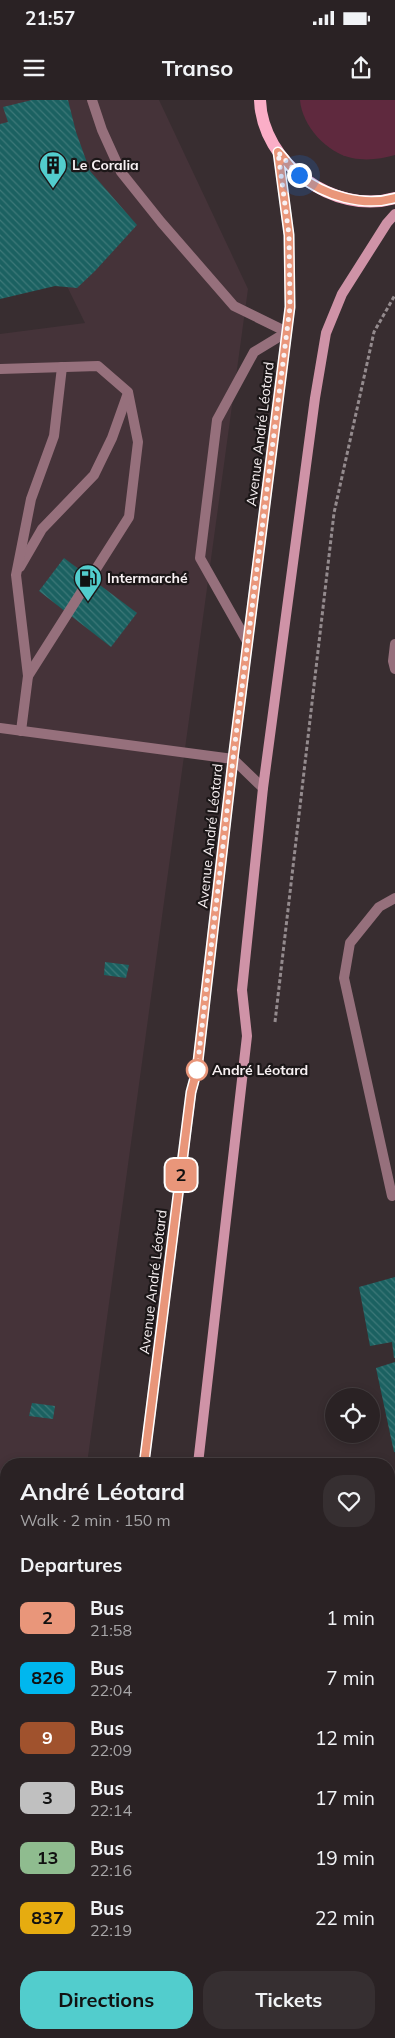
<!DOCTYPE html>
<html lang="en">
<head>
<meta charset="utf-8">
<style>
  body { margin:0; font-family:Mulish,sans-serif; background:#362f31; color:#f1f3f6; height:100vh; display:flex; flex-direction:column; font-size:19px; white-space:nowrap }
  * { box-sizing:border-box; margin:0 }
  p { font-size:16px; color:#a5a4a6 }
  .icon { flex:none; width:28px; height:28px; fill:none; stroke:currentColor; stroke-width:2; stroke-linecap:round; stroke-linejoin:round }
  .map { position:relative; flex:1; overflow:hidden }
  .drawer { position:absolute; left:0px; top:1358px; width:395px; height:581px; display:flex; flex-direction:column; background:#2a2224; border-radius:20px 20px 0 0; box-shadow:0 2px 8px #0003,0 0 0 1px #463f41 }
  .drawer>* { flex:none }
  .badge { padding:0 10px; border-radius:8px; font-size:18px; line-height:32px }
  .controls { position:absolute; left:325px; top:1288px; display:grid; gap:10px }
  .controls a { display:grid; place-items:center; width:55px; height:55px; border-radius:50%; background:#2a2224; box-shadow:0 2px 8px #0003,0 0 0 1px #463f41; font-size:25px }
  .you { position:absolute; width:25px; height:25px; margin:-12px; border:4px solid #fff; border-radius:50%; background:#1a73e8; box-shadow:0 0 0 8px #1a73e833 }
  .map>.badge { position:absolute; translate:-50% -50%; box-shadow:0 0 0 2px #fff }
  h2 { padding:0 20px; font-size:19px; line-height:45px }
  .round { display:grid; place-items:center; flex:none; width:52px; height:52px; border-radius:20px; background:#362f31 }
  .headline { display:flex; align-items:center; justify-content:space-between; height:85px; padding:0 20px }
  h1 { font-size:24px; font-weight:700; line-height:38px }
  .button { display:flex; gap:10px; margin-top:auto; padding:10px 20px }
  .button a { flex:1; height:58px; border-radius:20px; background:#52cdcd; color:#111; font-size:20px; font-weight:700; line-height:58px; text-align:center }
  .button a+a { background:#362f31; color:#f1f3f6 }
  ul { padding:0; list-style:none }
  li { display:flex; align-items:center; gap:15px; height:60px; padding:0 20px }
  li div { flex:1 }
  li b { display:block; font-size:19px }
  li em { font-style:normal }
  li .badge { min-width:55px; font-weight:700; text-align:center }
  .status { display:flex; justify-content:space-between; align-items:center; height:35px; padding:0 25px; background:#2a2224; direction:ltr }
  .status svg { height:14px; fill:currentColor }
  header { display:flex; justify-content:space-between; align-items:center; height:65px; padding:0 20px; background:#2a2224; font-size:22px; font-weight:700 }
  .map>svg:first-child { display:block }
</style>
</head>
<body>
<div class="status"><b>21:57</b><svg viewBox="0 0 49 12"><path d="M0 12V9h3v3zM5 12V6h3v6zM10 12V3h3v9zM15 12V0h3v12zM26 1h20v11H26zM47 4h2v5h-2z"/></svg></div>
<header><svg class="icon" aria-label="menu" viewBox="0 0 24 24"><path d="M4 6h16M4 12h16M4 18h16"/></svg>Transo<svg class="icon" aria-label="share" viewBox="0 0 24 24"><path d="M12 15V3M7 8l5-5 5 5M5 13v7h14v-7"/></svg></header>
<div class="map">
<svg width="395" height="1938" viewBox="0 0 395 1938">
  <defs>
    <pattern id="building-back-hatch" width="6" height="6" patternUnits="userSpaceOnUse" patternTransform="scale(1.25)"><rect width="6" height="6" fill="#1b6161"/><path d="M-1 5l2 2M0 0l6 6M5-1l2 2" fill="none" stroke="#3d7878"/></pattern>
  </defs>
  <rect width="100%" height="100%" fill="#382d30"/>
  <path fill="#453339" d="M0,0H159L248,189L87,1364H6V1473L0,1471V234L85,223L0,49Z"/>
  <path fill="#5f293e" d="M300,0H395V55C381,59 367,61 352,58C327,53 302,26 300,0Z"/>
  <g fill="url(#building-back-hatch)">
    <path d="M32,0H68L76,32L90,71L137,125L95,171L77,188L55,186L0,199V24L8,22L3,7Z"/>
    <path d="M64,458L137,513L111,547L39,491Z"/>
    <path d="M105,862L129,865L126,878L104,875Z"/>
    <path d="M395,1177V1258H394L392,1242L370,1246L359,1187Z"/>
    <path d="M395,1262V1352H394L376,1268Z"/>
    <path d="M32,1303L55,1306L53,1319L29,1316Z"/>
    <rect x="389" y="1636" width="6" height="76"/>
    <rect x="389" y="1820" width="6" height="66"/>
  </g>
  <g fill="none" stroke-linecap="round" stroke-linejoin="round">
    <g stroke="#948b8e" stroke-width="3" stroke-dasharray="4 2.5" stroke-linecap="butt">
      <path d="M275,922L334,413L374,232L395,195"/>
      <path d="M148,1938L149,1932"/>
    </g>
    <g stroke="#96707c" stroke-width="10">
      <path d="M92,0L102,30L121,72L161,122L234,206L287,232"/>
      <path d="M0,269L98,266L128,292L138,342L129,417L28,576"/>
      <path d="M20,467L42,429L94,375L112,338L128,293"/>
      <path d="M248,543L200,458L217,320L254,252L287,232"/>
      <path d="M0,628L233,659L263,688"/>
      <path d="M21,631L28,576L16,475L31,399L54,336L62,267"/>
    </g>
    <g stroke="#96707c" stroke-width="10">
      <path d="M395,544L393,561L395,569"/>
      <path d="M392,1096L344,878L350,843L379,807L395,798"/>
    </g>
    <g stroke="#cf93a7" stroke-width="10">
      <path d="M144,1364L191,993L197,970L233,659L290,207L289,135L278,51"/>
      <path d="M198,1364L247,936L242,890L263,688L315,298L326,233L342,194L387,123L395,114"/>
      <path d="M74,1938L75,1932"/>
      <path d="M114,1938L115,1932"/>
    </g>
    <path stroke="#fbaec7" stroke-width="12" d="M260,0C262,63 334,116 395,98"/>
  </g>
  <g fill="none" stroke-linecap="round" stroke-linejoin="round">
    <g stroke="#fff" stroke-width="11">
      <path id="line" d="M144,1364L191,992L197,970L233,659L290,207L289,135L278,52C285,59 291,69 299,75C324,96 364,107 395,98"/>
    </g>
    <use href="#line" stroke="#e9967a" stroke-width="8"/>
    <path stroke="#f8f1f3" stroke-width="5" stroke-dasharray="0 9" d="M197,970L233,659L290,207L289,135L278,52L299,75"/>
  </g>
  <defs>
    <g id="building-pin" transform="scale(1.4375)"><path d="M0 17L-7.5 6A9.5 9.5 0 1 1 7.5 6Z" fill="#52cdcd" stroke="#1c1718"/><path d="M-4-6H4V6H1V3H-1V6H-4ZM-2.5-4.3h1.7v1.8h-1.7ZM.8-4.3h1.7v1.8H.8ZM-2.5-1h1.7V.8h-1.7ZM.8-1h1.7V.8H.8Z" fill="#111"/></g>
    <g id="fuel-pin" transform="scale(1.4375)"><path d="M0 17L-7.5 6A9.5 9.5 0 1 1 7.5 6Z" fill="#52cdcd" stroke="#1c1718"/><path d="M-5.5-6h7V0h2V4h1.3V-2.5L3-4.5l.8-.8L6-3V5H2.5V1h-1V6h-7ZM-4.2-4.7v3.2H.2V-4.7Z" fill="#111"/></g>
  </defs>
  <g fill-rule="evenodd">
    <use href="#building-pin" x="53" y="65"/>
    <use href="#fuel-pin" x="88" y="478"/>
  </g>
  <circle fill="#fff" stroke="#e9967a" stroke-width="2.5" cx="197" cy="970" r="10"/>
  <g text-anchor="middle" dominant-baseline="central" stroke-width="4.5" stroke-linejoin="round" paint-order="stroke">
    <g font-size="14" font-weight="bold" fill="#f8f1f3" stroke="#1c1718" text-anchor="start">
      <text x="72" y="65">Le Coralia</text>
      <text x="107" y="478">Intermarché</text>
    </g>
    <g font-size="14" fill="#f8f1f3" stroke="#1c1718">
      <text transform="translate(260 334) rotate(-83)">Avenue André Léotard</text>
      <text transform="translate(210 736) rotate(-84)">Avenue André Léotard</text>
      <text transform="translate(153 1182) rotate(-83)">Avenue André Léotard</text>
    </g>
    <g font-size="14" font-weight="bold" fill="#f8f1f3" stroke="#1c1718" text-anchor="start">
      <text x="212" y="970">André Léotard</text>
    </g>
  </g>
</svg>
<div class="controls">
<a><svg class="icon" aria-label="locate" viewBox="0 0 24 24"><circle cx="12" cy="12" r="6"/><path d="M12 2v4M12 18v4M2 12h4M18 12h4"/></svg></a>
</div>
<div class="you" style="left:299px;top:75px"></div>
<b class="badge" style="left:181px;top:1075px;background:#e9967a;color:#111">2</b>
<section class="drawer">
<div class="headline"><div><h1>André Léotard</h1><p>Walk · 2 min · 150 m</p></div><a class="round"><svg class="icon" aria-label="heart" viewBox="0 0 24 24"><path d="M12 20l-8-8c-3-5 5-10 8-4 3-6 11-1 8 4z"/></svg></a></div>
<h2>Departures</h2>
<ul>
<li><span class="badge" style="background:#e9967a;color:#111">2</span><div><b>Bus</b><p>21:58</p></div><em>1 min</em></li>
<li><span class="badge" style="background:#00b7ee;color:#111">826</span><div><b>Bus</b><p>22:04</p></div><em>7 min</em></li>
<li><span class="badge" style="background:#a0522d;color:#fff">9</span><div><b>Bus</b><p>22:09</p></div><em>12 min</em></li>
<li><span class="badge" style="background:#c0c0c0;color:#111">3</span><div><b>Bus</b><p>22:14</p></div><em>17 min</em></li>
<li><span class="badge" style="background:#8fbc8f;color:#111">13</span><div><b>Bus</b><p>22:16</p></div><em>19 min</em></li>
<li><span class="badge" style="background:#e6ac10;color:#111">837</span><div><b>Bus</b><p>22:19</p></div><em>22 min</em></li>
</ul>
<div class="button"><a>Directions</a><a>Tickets</a></div>
</section>
</div>
</body>
</html>
